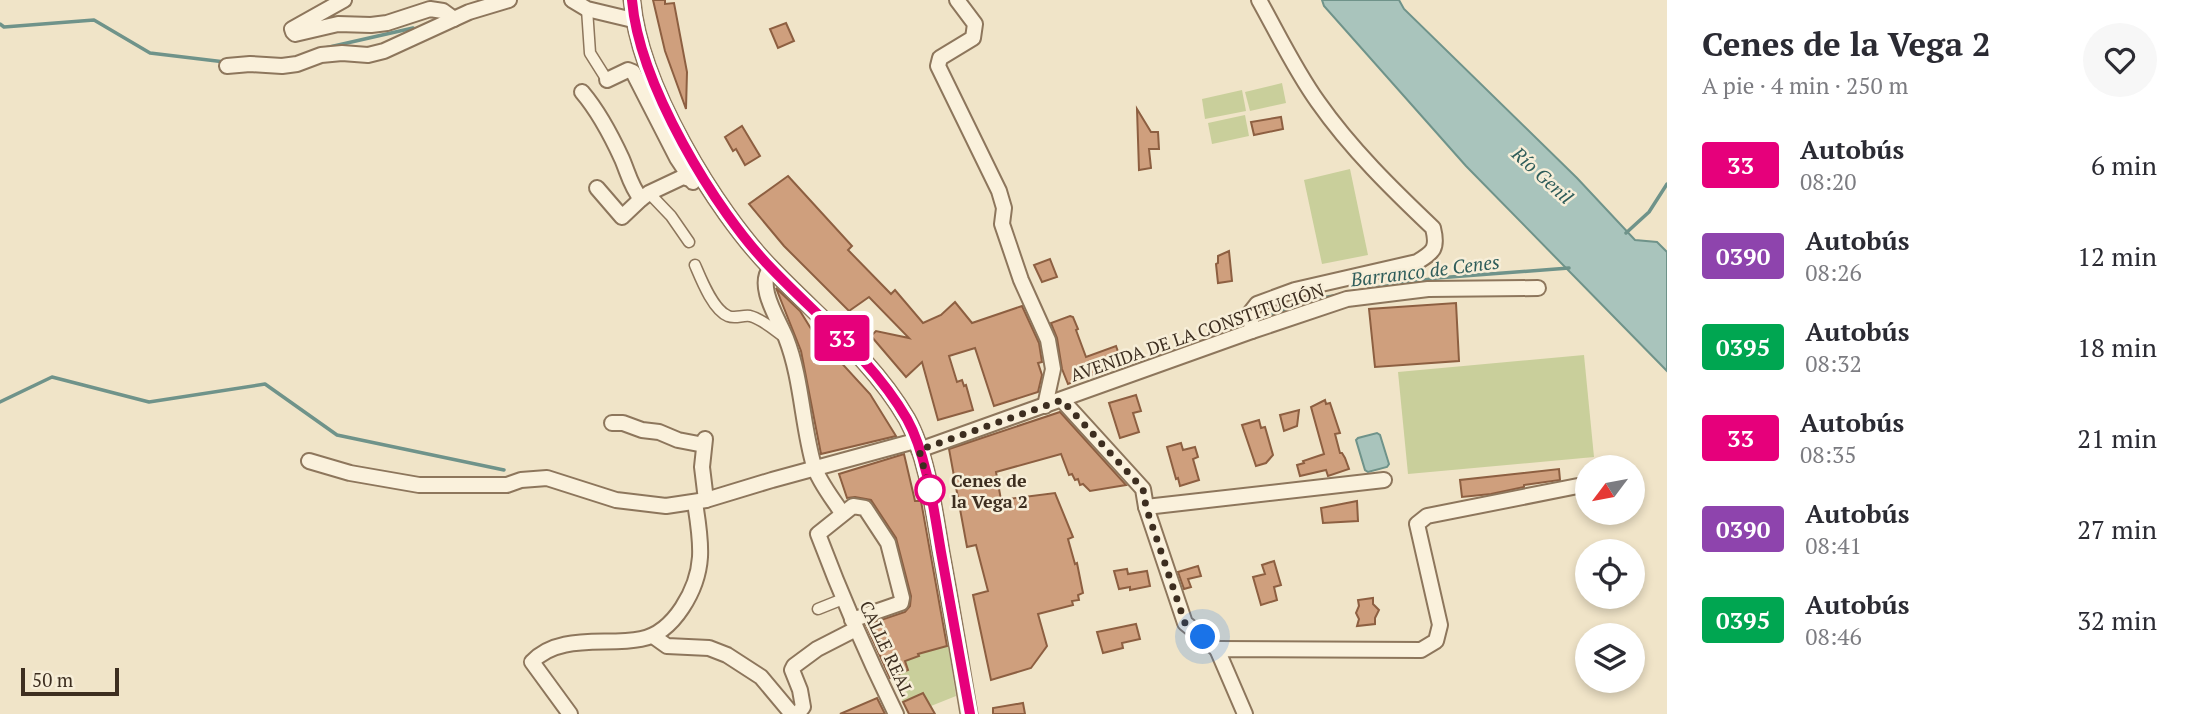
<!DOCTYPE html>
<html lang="es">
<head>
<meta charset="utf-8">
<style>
  body { margin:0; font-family:"PT Serif",serif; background:#f7f7f7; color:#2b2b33; height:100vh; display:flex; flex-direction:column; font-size:26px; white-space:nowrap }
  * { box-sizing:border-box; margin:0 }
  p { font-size:23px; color:#7c7c81 }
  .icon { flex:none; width:38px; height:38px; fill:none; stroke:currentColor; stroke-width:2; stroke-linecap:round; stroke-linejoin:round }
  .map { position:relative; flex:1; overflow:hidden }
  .side { display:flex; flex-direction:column; background:#fff; width:525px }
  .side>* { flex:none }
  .badge { padding:0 14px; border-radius:5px; font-size:24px; line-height:46px }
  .needle { width:46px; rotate:238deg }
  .fabs { position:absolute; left:1575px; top:455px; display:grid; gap:14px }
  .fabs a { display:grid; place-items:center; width:70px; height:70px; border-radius:50%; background:#fff; box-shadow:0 4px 10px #0003; font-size:35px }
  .scale { position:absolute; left:21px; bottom:18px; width:98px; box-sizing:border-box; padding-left:7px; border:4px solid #3d2e20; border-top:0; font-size:19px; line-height:24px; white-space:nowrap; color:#3d2e20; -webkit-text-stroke:5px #f7eed8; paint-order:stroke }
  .you { position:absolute; width:35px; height:35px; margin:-18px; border:5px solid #fff; border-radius:50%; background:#1a73e8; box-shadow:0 0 0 10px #1a73e833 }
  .map>.badge { position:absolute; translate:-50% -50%; box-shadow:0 0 0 4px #fff }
  .round { display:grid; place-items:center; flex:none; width:74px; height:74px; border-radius:37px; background:#f7f7f7 }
  .headline { display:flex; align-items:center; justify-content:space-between; height:119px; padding:0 35px }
  h1 { font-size:33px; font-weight:600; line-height:52px }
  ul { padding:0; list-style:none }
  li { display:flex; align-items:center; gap:21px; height:91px; padding:0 35px }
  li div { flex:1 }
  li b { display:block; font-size:26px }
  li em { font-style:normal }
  li .badge { min-width:77px; font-weight:700; text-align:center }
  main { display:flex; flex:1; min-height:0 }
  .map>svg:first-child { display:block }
</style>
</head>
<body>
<main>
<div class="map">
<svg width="1667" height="714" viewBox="0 0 1667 714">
  <rect width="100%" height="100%" fill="#f0e4c8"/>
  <g fill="#c9cf9b">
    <path d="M1282,83L1286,103L1250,111L1245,92Z"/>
    <path d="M1242,90L1246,111L1205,119L1202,99Z"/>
    <path d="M1245,115L1249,136L1212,144L1208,123Z"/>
    <path d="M1350,169L1368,255L1322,264L1304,180Z"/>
    <path d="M1584,355L1594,457L1408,474L1398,372Z"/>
    <path d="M948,645L956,696L931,706L923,693L903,702L891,677L908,670L905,661L918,656V654Z"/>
  </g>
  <g fill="#a9c4bc" stroke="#6f938a" stroke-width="2">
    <path d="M1322,0H1399L1404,9L1577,178L1635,240L1657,242L1667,252V371L1466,166L1324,6Z"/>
    <path d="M1377,433L1380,435L1389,464L1387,467L1368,472L1365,470L1356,440L1358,438Z"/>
  </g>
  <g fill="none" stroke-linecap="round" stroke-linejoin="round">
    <g stroke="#6f938a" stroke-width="3.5">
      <path d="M0,24L4,27L94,20L150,53L225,62"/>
      <path d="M325,48L413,28"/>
      <path d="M1626,233L1649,212L1667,184"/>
      <path d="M1368,289L1437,278L1569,268"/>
      <path d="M1265,317L1305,301L1339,295"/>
      <path d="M0,402L52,377L149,402L265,384L337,435L504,470"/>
    </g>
  </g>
  <g fill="#cf9f7d" stroke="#8d5f41" stroke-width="2">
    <path d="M653,0H665V4L674,3L687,72L686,109L665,51Z"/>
    <path d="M786,23L794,41L778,48L770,29Z"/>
    <path d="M1137,109L1151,132H1158L1159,149H1149L1151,168L1139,170Z"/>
    <path d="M1281,117L1283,129L1254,135L1251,122Z"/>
    <path d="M742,126L760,156L745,165L736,149L733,151L725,137Z"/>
    <path d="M788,176L852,246L848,250L891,294L895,290L923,323L941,315L955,302L972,323L1022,306L1039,343L1042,362L1038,363L1042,375L1038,392L994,406L975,348L949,356L957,382L962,380L964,386L966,385L973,410L938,420L922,362L906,377L871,336L876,331L909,338L869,297L849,311L784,246L749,204Z"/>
    <path d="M1229,251L1232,281L1218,283L1216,264L1218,263V256Z"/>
    <path d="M1050,259L1057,277L1042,282L1034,265Z"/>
    <path d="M776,288L800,311L813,332L870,394L896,436L821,454L801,351Z"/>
    <path d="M1456,303L1459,361L1375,367L1369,309Z"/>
    <path d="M1070,316L1073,317L1078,329L1076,330L1086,357L1116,346L1122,363L1068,384L1062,369L1057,338L1051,323Z"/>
    <path d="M1136,395L1141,411L1133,413L1139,432L1120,438L1109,403Z"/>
    <path d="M1325,400L1326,404L1330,403L1340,433L1335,434L1340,453H1342L1345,458L1349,469L1328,476L1326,470L1300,476L1297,465L1304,463L1303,461L1324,454L1311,407Z"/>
    <path d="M1299,410L1297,426L1284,431L1280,415Z"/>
    <path d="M1060,412L1126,485L1090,491L1083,484L1080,485L1078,479L1075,480L1072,474L1069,475L1061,454L996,472L1001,500L1055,493L1073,537L1068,539L1075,564L1077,563L1083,593L1078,595L1079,600L1072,601L1073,605L1038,614L1047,646L1031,668L991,680L973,595L988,591L976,545L967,547L949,449Z"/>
    <path d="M1259,420L1261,428L1265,427L1273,455L1266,463L1256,466L1242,425Z"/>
    <path d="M1181,443L1183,450L1195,447L1198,457L1193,459L1199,480L1180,486L1178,478L1176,479L1167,447Z"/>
    <path d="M904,454L915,501H921L947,646L918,654L919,656L905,661L908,670L890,678L866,625L905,612L910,606L911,596L896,538L871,500L855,497L847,498L839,474Z"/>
    <path d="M1559,469L1560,480L1524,485V487L1491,494L1462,497L1460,480Z"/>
    <path d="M1357,501L1358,521L1323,523L1321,508Z"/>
    <path d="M1274,561L1281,585L1274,587L1277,600L1261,605L1253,577L1265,574L1262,565Z"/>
    <path d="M1198,566L1201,576L1188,579L1191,587L1184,589L1178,572Z"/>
    <path d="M1127,569L1128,574L1147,571L1150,586L1130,590V587L1119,589L1114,571Z"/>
    <path d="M1373,598V604L1379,610L1375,618V624L1357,626L1359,619L1356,613L1359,606L1358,600Z"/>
    <path d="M1136,624L1140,639L1122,643L1123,648L1103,653L1097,632Z"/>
    <path d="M923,693L935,714H909L903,702Z"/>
    <path d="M877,698L885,714H840Z"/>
    <path d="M1023,703L1025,714H993V708Z"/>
  </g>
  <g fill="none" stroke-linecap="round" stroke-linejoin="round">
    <g stroke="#8d765c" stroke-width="13">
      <g id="pedestrian">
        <path d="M587,9L590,53L607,80"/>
        <path d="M649,193L671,216L689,242"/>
        <path d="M695,265C701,279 713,310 728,316C735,319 742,315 750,316C762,319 773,329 783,336"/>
        <path d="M818,609L843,599"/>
      </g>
    </g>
    <g stroke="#8d765c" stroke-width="18">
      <g id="minor">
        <path d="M344,0L292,29L293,32L295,34L338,24L371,25L387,23L430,9L443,11L454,19"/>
        <path d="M572,0L587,9L633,20"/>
        <path d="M957,0L975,24L973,38L940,58L938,66L999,191L1004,208L1002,224L1021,280L1048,340L1053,369L1045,406"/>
        <path d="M227,66L250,64L282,66L297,64L321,55L342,53L368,55L384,51L469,12L509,0"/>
        <path d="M607,80L628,70L633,72L677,158L693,182"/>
        <path d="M582,92C599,112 611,135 622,159C628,173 631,187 641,199L649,193L683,177L690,179"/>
        <path d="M597,188L622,217L641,199"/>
        <path d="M771,268C755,285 779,320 786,338C802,379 802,425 814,466C819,482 833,499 842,513"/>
        <path d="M1252,331L1250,313L1257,304L1295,290L1417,262C1434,252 1438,248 1433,228C1392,189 1351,149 1318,102C1295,70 1278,34 1259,0"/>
        <path d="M1062,400L1143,489L1146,507L1185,623L1217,649"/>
        <path d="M612,423H623L642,430L659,432L678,440L704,445"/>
        <path d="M705,439L702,467L706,500"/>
        <path d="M919,450L1252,331L1347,299L1428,289L1538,288"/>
        <path d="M309,461L350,473L419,485H507L521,480L547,478L616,500L666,506L706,500L772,480L915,441"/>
        <path d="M1146,507L1384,480"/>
        <path d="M852,620L901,603L902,598L888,543L865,508L853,506L818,534C841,595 867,655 896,714"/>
        <path d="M653,636L667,646L709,648L727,655L761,677L792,714"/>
        <path d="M570,714L532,662C559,633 606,646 641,639C674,633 698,589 700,557C701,539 698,521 695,503"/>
        <path d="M797,714L803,707L800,690L792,670L794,666L817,649L856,629"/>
        <path d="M1245,714L1217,649L1421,650L1436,641L1440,625L1417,524L1427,516L1583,485"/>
      </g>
    </g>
    <g stroke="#8d765c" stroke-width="19">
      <path id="tertiary" d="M632,0C639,84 714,210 772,269C818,317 873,360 907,419C927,455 934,511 941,552C951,606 960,660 969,714"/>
    </g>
    <use href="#pedestrian" stroke="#faf1dc" stroke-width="10"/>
    <use href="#minor" stroke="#faf1dc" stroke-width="14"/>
    <use href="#tertiary" stroke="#faf1dc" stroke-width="16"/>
  </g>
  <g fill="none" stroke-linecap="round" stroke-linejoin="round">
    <g stroke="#fff" stroke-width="16">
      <path id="line" d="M632,0C639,83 714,210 772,269C818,317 873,360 907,419C927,455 934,511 941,552C951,606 960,660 970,714"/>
    </g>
    <use href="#line" stroke="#e6007b" stroke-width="10"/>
    <path stroke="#3d2e20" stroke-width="7" stroke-dasharray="0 12.6" d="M930,490L919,450L1062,400L1143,489L1146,507L1185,623L1203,637"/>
  </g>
  <circle fill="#fff" stroke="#e6007b" stroke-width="3.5" cx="930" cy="490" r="14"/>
  <g text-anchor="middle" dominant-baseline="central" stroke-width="5" stroke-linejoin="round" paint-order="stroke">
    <g font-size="18" fill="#3d2e20" stroke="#f7eed8">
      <text transform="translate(1197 332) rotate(-19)">AVENIDA DE LA CONSTITUCIÓN</text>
      <text transform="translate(887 648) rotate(65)">CALLE REAL</text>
    </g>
    <g font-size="18" font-weight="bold" fill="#3d2e20" stroke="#f7eed8" text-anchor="start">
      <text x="951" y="480">Cenes de<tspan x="951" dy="21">la Vega 2</tspan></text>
    </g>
    <g font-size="19" font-style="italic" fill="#2f5d5a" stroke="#f7eed8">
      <text transform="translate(1543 175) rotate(42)">Río Genil</text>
      <text transform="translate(1425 270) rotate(-7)">Barranco de Cenes</text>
    </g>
  </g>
</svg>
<div class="fabs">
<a><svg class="needle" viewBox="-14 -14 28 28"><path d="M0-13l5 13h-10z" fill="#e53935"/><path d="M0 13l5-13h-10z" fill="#7c7c81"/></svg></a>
<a><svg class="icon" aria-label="locate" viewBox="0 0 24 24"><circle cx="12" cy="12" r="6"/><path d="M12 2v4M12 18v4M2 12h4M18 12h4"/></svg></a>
<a><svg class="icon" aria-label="layers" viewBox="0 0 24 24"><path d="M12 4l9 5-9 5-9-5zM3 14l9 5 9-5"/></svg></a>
</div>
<div class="scale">50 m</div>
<div class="you" style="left:1203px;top:637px"></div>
<b class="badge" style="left:842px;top:338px;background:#e6007b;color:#fff">33</b>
</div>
<section class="side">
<div class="headline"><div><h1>Cenes de la Vega 2</h1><p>A pie · 4 min · 250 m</p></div><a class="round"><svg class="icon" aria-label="heart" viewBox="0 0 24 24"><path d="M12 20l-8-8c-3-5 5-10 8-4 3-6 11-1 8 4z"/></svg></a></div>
<ul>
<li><span class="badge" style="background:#e6007b;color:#fff">33</span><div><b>Autobús</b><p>08:20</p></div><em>6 min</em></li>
<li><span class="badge" style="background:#8e44ad;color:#fff">0390</span><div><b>Autobús</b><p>08:26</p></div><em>12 min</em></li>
<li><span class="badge" style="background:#00a651;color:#fff">0395</span><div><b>Autobús</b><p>08:32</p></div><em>18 min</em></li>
<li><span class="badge" style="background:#e6007b;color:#fff">33</span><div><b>Autobús</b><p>08:35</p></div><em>21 min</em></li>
<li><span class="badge" style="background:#8e44ad;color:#fff">0390</span><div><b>Autobús</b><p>08:41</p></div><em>27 min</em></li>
<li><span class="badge" style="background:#00a651;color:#fff">0395</span><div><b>Autobús</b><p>08:46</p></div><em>32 min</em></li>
</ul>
</section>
</main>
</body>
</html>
